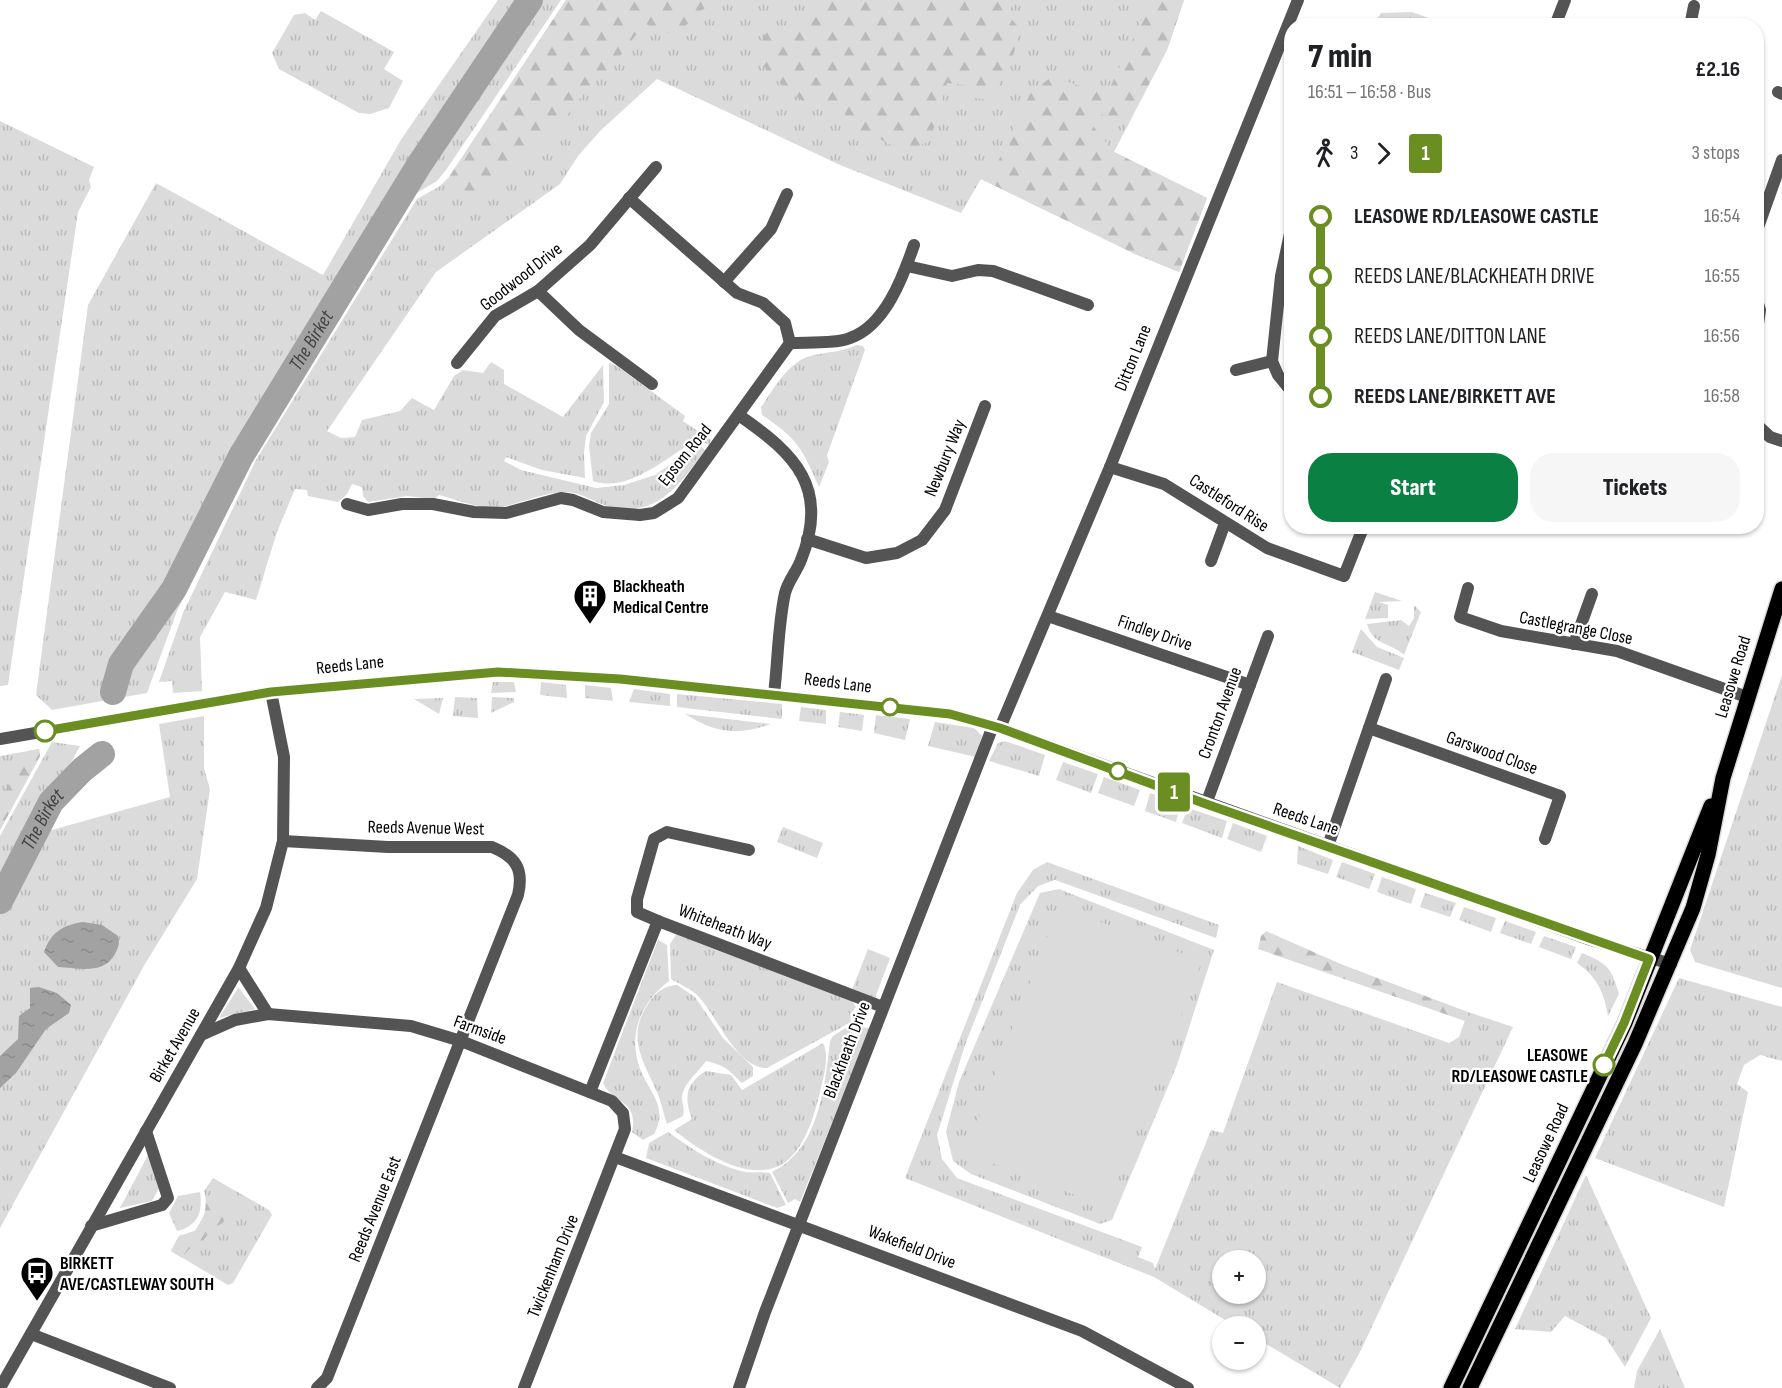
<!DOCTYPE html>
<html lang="en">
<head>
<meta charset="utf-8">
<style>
  body { margin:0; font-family:"Sofia Sans Condensed",sans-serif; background:#f6f6f6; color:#202124; height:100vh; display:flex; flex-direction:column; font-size:22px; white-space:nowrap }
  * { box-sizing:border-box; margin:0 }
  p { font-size:20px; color:#757577 }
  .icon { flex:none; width:33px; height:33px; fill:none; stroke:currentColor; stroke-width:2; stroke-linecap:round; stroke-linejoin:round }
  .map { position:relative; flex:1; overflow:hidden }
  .details { position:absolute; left:1284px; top:18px; width:480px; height:516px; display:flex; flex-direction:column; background:#fff; border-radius:24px; box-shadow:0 2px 4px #0004 }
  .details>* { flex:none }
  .badge { padding:0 12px; border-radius:4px; font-size:21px; line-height:39px }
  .buttons { position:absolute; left:1212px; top:1250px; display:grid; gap:12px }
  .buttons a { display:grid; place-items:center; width:54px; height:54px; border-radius:50%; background:#fff; box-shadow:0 2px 4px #0004; font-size:30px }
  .map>.badge { position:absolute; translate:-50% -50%; box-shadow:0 0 0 3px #fff }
  .legs { display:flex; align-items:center; gap:9px; height:66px; padding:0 24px; font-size:20px }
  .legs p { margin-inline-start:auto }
  .overview { display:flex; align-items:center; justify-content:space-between; height:102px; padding:0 24px }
  h1 { font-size:33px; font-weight:800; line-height:45px }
  .cta { display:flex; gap:12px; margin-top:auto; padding:12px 24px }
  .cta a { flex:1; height:69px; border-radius:24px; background:#0b8043; color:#fff; font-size:24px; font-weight:800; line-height:69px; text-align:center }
  .cta a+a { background:#f6f6f6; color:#202124 }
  ul { padding:0 24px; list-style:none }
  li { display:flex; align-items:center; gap:21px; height:60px; font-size:22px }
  li i { display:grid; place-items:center; width:9px; height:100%; margin:0 8px; background:currentColor }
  li i::after { content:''; width:15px; height:15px; margin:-8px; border:4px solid; border-radius:50%; background:#fff }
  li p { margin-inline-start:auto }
  li:first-child i { background:linear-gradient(#0000 50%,currentColor 0) }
  li:last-child i { background:linear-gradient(currentColor 50%,#0000 0) }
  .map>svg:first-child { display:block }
</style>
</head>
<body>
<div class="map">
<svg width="1782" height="1388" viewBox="0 0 1782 1388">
  <defs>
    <pattern id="grass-tufts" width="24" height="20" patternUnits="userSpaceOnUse" patternTransform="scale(1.5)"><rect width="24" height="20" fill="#dbdbdb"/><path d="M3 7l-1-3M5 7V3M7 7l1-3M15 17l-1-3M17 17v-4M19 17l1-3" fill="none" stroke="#bababa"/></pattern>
    <pattern id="forest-firs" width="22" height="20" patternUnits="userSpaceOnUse" patternTransform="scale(1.5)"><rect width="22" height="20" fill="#dbdbdb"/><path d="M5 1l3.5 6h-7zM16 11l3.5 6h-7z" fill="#bababa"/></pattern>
    <pattern id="water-ripples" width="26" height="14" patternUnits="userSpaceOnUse" patternTransform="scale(1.5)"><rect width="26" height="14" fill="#a2a2a2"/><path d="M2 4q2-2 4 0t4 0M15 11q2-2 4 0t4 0" fill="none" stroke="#8a8a8a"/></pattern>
  </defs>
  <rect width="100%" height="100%" fill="#fff"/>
  <g fill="url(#grass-tufts)" fill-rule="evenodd">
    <path d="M498,0H561L446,170L437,181L415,194L252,456L177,611L147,693L52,710L36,695L88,305L156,183L323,275L402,138Z"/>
    <path d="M566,0H1184L1167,50L1114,152L1207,198L1179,272L1135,254L981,179L961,213L840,165L657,79L600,131L578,156L560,184L436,272L327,431L341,438L355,437L362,420L400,411L412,398L434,410L454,376L463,370L483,373L491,362L504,370V384L563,417L603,365L604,402L586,436L584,453L585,478L542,470L506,457L504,461L521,470L596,488L624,485L655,475L699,444L705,450C681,483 658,518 611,507C596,504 581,491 564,492C542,493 522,503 501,507C481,510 458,500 439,495L434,499L407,496L368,502L363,496L362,487L352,484L347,494L338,502L308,496L307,490L295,489L277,532L256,600L225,592L200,637L202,691L173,693L172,681L159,682L183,613L256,460L417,199L440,186L449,177Z"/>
    <path d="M321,11L394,52L384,69L403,81L389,108L370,114L359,113L279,69L272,53L294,15L305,13L315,20Z"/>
    <path d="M0,121L94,167L89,180L91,187L78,212L8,685L0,686Z"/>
    <path d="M857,345L863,346L865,350L827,455L829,462L819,487C802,448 798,439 762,415L761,407C774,389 788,362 810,356C826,352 842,352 857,345Z"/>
    <path d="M609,363L617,366L685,416L683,421L711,440L709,445L698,439C669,455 629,494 593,481L589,446L591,433L609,404Z"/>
    <path d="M1375,592L1402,601L1379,602L1388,605V618L1365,619Z"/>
    <path d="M1414,605L1421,612L1404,655C1390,642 1373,646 1367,624L1401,620L1409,626L1414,618Z"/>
    <path d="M1361,629L1377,647L1404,658L1399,670L1352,652Z"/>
    <path d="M1782,675V988L1695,962L1690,950Z"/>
    <path d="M493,682H514L516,692L491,693Z"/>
    <path d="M541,682L566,685L567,698L540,695Z"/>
    <path d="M585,685L611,688L613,701L585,698Z"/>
    <path d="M634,689L670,694V706L629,702Z"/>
    <path d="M677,694L782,704V719L677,707Z"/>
    <path d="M455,697L477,698L478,718L453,716Z"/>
    <path d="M492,697L514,698V702L491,713Z"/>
    <path d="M443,698L439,714L414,699Z"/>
    <path d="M801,707L826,710V724L799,721Z"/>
    <path d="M840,712L864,715L862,731L838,727Z"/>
    <path d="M685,714L771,724C736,736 716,733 685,714Z"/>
    <path d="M876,715L910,719L905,740L874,733Z"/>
    <path d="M204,716V769L210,789L197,879L145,964L0,1228V836L52,742L80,746L36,828L41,833L170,797L159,724Z"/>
    <path d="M935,722L974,728L982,736L976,757L928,746Z"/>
    <path d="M1005,741L1045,755L1039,776L989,761L998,743Z"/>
    <path d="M39,749L40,756L0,830V756Z"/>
    <path d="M1063,762L1098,774L1091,793L1056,780Z"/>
    <path d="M1104,777L1140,790L1134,806L1098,793Z"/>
    <path d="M1150,793L1180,804L1176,822L1145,811Z"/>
    <path d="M1188,808L1227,821L1222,838L1182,823Z"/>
    <path d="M1233,823L1267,836L1261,852L1227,839Z"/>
    <path d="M783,827L823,843L817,858L777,842Z"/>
    <path d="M1298,846L1333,860L1328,874L1297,864Z"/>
    <path d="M1047,862L1219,925L1216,938L1055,880L1038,886L1020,905L965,1045L937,1135L942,1159L957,1178L1142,1247L1138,1257L1153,1263L1155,1269L1211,1130L1223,1133L1277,982L1449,1043L1459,1037L1468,1012L1513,1027L1360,1352L1340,1388L1256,1338V1326H1235L1154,1277L905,1178L1017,893L1033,870ZM1222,1260H1256V1293H1222Z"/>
    <path d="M1342,862L1375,874L1369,889L1336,877Z"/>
    <path d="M1382,877L1416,889L1411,904L1377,892Z"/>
    <path d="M1059,889L1214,950L1177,1065L1112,1220L1100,1224L971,1174L953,1161L946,1132L959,1082L1040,893Z"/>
    <path d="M1425,893L1456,903L1450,917L1420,907Z"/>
    <path d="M1464,907L1496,918L1491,932L1459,920Z"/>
    <path d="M1505,921L1536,932L1531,944L1500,933Z"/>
    <path d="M677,933L851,999L856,1007L850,1014L851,1022L767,1068C736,1069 715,1011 696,994C689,988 679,984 671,979L670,944Z"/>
    <path d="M1544,936L1576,947L1571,959L1539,947Z"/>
    <path d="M658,940L667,945L669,981C642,1002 628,1031 639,1066C647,1090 670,1107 654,1134L643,1140L632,1132C639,1100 613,1104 603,1083Z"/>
    <path d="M868,949L890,958L875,998L852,990Z"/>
    <path d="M1582,953C1608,964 1611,967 1619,994L1608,1016C1604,992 1597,977 1577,963Z"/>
    <path d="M1679,978L1782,1007V1061L1760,1055L1744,1065L1737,1084L1748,1092L1724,1207L1595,1158Z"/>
    <path d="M677,985L695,997L723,1038L753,1067V1076L742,1083C728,1070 727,1066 706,1061C698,1073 684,1082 682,1097C682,1104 685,1108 683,1116L667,1124C664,1115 662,1106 659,1097C646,1064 623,1038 650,1001C657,991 665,986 677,985Z"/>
    <path d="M238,987L255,1009L219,1018L238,988Z"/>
    <path d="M852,1024L870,1029L800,1202L795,1199L788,1203L772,1172C819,1150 825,1086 830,1041L833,1036Z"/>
    <path d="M823,1043C830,1056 823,1079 820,1092C815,1113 806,1144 789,1159C756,1189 701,1152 674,1130L692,1119C684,1098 685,1084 706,1071L731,1075L742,1090Z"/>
    <path d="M668,1132C690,1148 714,1164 741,1171C751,1174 760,1171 770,1173L786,1205L777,1208L646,1158L649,1143Z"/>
    <path d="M148,1155L159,1188L152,1201L120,1208Z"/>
    <path d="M1586,1175L1651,1318L1625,1367L1606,1338L1565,1316L1551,1332L1515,1329Z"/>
    <path d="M213,1178L269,1210L272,1215L233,1283L228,1285L171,1251L179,1236L195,1231C204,1217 209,1207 204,1191Z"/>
    <path d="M200,1192C203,1212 198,1226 177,1231L169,1213L178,1196Z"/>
    <path d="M1660,1329L1685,1388H1634L1637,1371Z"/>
  </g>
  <g fill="url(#forest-firs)">
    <path d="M566,0H717L698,13L678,34L656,31L645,23L610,69L590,85L551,137L527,156L491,193L454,192L449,177Z"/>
    <path d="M814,0H1011L1013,3L1008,15L1019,28C1017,57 1003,75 990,100L975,98L966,85L947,83L930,141L905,152L878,138L854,130L840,105H811L792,95L762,65L764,35L774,28L788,30Z"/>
    <path d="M1151,0H1184L1167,50L1130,120L1100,114L1093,126L1114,152L1207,198L1179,272L1135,254L981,179L995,168L1030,94L1051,77L1107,94Z"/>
    <path d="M1412,12L1448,25H1373L1381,13Z"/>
    <path d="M39,749L40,756L0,830V800L28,751Z"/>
    <path d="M1266,931L1343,965L1468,1012L1465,1021L1258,949L1261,936Z"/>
    <path d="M221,1196L230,1205L223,1223L213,1228L198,1247L189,1249L182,1258L171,1251L179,1236L195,1231L205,1216L206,1198Z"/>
  </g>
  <path fill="#dbdbdb" d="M1059,906L1202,961L1107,1207L965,1153Z"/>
  <g fill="url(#water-ripples)">
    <path d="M83,922L102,925L118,936C120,944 118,948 115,954C104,975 78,968 58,967L44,952C51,932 63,925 83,922Z"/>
    <path d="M39,987L57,993L71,1005L69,1013L46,1029L16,1073L0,1088V1056L18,1039L19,1016L30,1008V988Z"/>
  </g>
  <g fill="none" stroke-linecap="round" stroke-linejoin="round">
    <g stroke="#a2a2a2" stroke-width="26">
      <path id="s1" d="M113,692L121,664L174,589L241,456L419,165L530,0"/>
      <path id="s2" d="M0,901L51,802L82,770L102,754"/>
    </g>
    <g stroke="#dbdbdb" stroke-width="18">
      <g id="primary">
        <path d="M1451,1388L1625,1023L1711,806"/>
        <path d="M1470,1388L1635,1044L1693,908L1708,855L1723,778L1782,589"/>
      </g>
    </g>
    <g stroke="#545454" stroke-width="12">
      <path d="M1555,26L1565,0"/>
      <path d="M1690,26L1694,6"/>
      <path d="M1778,92L1782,94"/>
      <path d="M629,198L737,293L763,303L785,323L790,343"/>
      <path d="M1292,224L1281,276L1272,361L1278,375L1292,392"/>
      <path d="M1756,233L1782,160"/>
      <path d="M907,266L952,276L978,270L993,271L1088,305"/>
      <path d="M724,282L771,229L787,194"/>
      <path d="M538,291L579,330L652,384"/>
      <path d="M1756,298L1760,310L1756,338"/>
      <path d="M457,363L495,316L538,291L590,245L656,167"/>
      <path d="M1236,370L1272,361"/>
      <path d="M740,416C795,454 830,488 801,560C797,571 788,581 785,593C778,625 778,661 774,694"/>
      <path d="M1756,424L1770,437L1782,441"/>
      <path d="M1110,467L1164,484L1267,548L1344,576L1363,528L1359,526"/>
      <path d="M347,504L368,510L402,504H433L474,512L506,513L561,498L573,500L603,512L640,515L654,513L678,498L790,343C806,342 836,344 850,338C885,326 903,277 914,245"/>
      <path d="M807,539L866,558L897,553L922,540L945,510L985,406"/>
      <path d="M1211,561L1225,523"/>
      <path d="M1468,588L1460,617L1501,631L1617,651L1747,697"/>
      <path d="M1048,616L1250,685"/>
      <path d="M1574,644L1592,594"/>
      <path d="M1000,728L1110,467L1298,0"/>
      <path d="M1369,728L1560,796L1545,839"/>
      <path d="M1206,804L1268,636"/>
      <path d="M283,841L388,847H492C516,857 524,869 518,895L327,1378L317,1388"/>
      <path d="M1328,846L1386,679"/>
      <path d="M658,921L637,912V899L654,839L667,832L749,850"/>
      <path d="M239,968L268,1014"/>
      <path d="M201,1035L235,1020L268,1014L411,1026L461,1041L612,1101L623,1113L625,1129L524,1388"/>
      <path d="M590,1092L658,921L883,1007"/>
      <path d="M615,1157L1082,1331L1188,1388"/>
      <path d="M91,1226L162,1205L168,1198L146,1131"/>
      <path d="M31,1334L170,1388"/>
      <path d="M0,1388L239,968L266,908L283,841L284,757L271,692"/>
      <path d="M739,1388L765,1312L993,726"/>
    </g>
    <path stroke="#545454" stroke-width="12" d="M0,739L271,692L498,672L620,679L950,714L1000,728L1591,940L1671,964"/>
    <use href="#primary" stroke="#000" stroke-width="15"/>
  </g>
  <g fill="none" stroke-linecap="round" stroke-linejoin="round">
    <g stroke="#fff" stroke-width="14">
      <path id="line-1" d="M45,731L271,692L498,672L620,679L950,714L1000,728L1206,804L1649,959L1624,1023L1604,1065"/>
    </g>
    <use href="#line-1" stroke="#6b8e23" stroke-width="9"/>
  </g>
  <defs>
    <g id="building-pin" transform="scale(1.725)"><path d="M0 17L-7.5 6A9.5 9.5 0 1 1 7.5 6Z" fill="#000" stroke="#fff"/><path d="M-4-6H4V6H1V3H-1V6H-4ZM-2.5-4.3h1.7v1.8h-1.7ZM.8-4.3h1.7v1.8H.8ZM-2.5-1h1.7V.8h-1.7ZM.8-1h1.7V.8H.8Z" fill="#fff"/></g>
    <g id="bus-pin" transform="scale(1.725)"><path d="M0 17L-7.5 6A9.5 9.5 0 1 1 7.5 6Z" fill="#000" stroke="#fff"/><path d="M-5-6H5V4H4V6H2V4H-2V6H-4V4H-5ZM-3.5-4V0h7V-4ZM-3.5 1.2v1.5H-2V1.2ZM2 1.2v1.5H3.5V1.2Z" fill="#fff"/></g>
  </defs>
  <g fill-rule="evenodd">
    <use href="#building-pin" x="590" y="596"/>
    <use href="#bus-pin" x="37" y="1273"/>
  </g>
  <g fill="#fff" stroke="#6b8e23" stroke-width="3">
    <circle cx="890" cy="707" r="8"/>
    <circle cx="45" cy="731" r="10"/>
    <circle cx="1118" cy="771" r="8"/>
    <circle cx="1604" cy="1065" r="10"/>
  </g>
  <g text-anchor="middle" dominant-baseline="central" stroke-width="4.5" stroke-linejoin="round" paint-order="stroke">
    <g font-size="18" fill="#000" stroke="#fff">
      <text transform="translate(521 277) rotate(-38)">Goodwood Drive</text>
      <text transform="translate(1133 358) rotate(-68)">Ditton Lane</text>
      <text transform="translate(685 455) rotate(-51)">Epsom Road</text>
      <text transform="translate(945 458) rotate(-68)">Newbury Way</text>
      <text transform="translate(1229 503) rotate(33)">Castleford Rise</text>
      <text transform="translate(1576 628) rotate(11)">Castlegrange Close</text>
      <text transform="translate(1155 633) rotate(19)">Findley Drive</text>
      <text transform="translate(350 665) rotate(-6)">Reeds Lane</text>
      <text transform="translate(1733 677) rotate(-73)">Leasowe Road</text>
      <text transform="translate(838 683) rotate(7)">Reeds Lane</text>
      <text transform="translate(1220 713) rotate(-70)">Cronton Avenue</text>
      <text transform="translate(1492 753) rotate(20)">Garswood Close</text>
      <text transform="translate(1306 819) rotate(19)">Reeds Lane</text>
      <text transform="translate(426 828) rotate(1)">Reeds Avenue West</text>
      <text transform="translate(725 927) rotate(21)">Whiteheath Way</text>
      <text transform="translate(480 1030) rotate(20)">Farmside</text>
      <text transform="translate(175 1045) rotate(-60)">Birket Avenue</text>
      <text transform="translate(847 1050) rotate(-69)">Blackheath Drive</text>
      <text transform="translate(1546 1143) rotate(-65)">Leasowe Road</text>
      <text transform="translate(375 1209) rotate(-68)">Reeds Avenue East</text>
      <text transform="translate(912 1247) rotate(21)">Wakefield Drive</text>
      <text transform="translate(553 1266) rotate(-68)">Twickenham Drive</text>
    </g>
    <g font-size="18" font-weight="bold" fill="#000" stroke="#fff" text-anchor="start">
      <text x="613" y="586">Blackheath<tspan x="613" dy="21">Medical Centre</tspan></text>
      <text x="60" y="1263">BIRKETT<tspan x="60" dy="21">AVE/CASTLEWAY SOUTH</tspan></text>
    </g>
    <g font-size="18" font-weight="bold" fill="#000" stroke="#fff" text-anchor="end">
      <text x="1588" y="1055">LEASOWE<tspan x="1588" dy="21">RD/LEASOWE CASTLE</tspan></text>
    </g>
    <g font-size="20" font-style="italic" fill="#434343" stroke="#fff">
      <text stroke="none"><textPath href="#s1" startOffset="405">The Birket</textPath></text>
      <text stroke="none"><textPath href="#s2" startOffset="92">The Birket</textPath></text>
    </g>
  </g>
</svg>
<div class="buttons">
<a>+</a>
<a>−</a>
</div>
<b class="badge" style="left:1174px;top:792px;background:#6b8e23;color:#fff">1</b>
<section class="details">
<div class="overview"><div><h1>7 min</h1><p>16:51 – 16:58 · Bus</p></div><b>£2.16</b></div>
<div class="legs"><svg class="icon" aria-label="walk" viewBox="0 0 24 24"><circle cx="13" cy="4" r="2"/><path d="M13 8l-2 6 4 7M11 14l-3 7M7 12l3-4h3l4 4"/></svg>3<svg class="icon" aria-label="forward" viewBox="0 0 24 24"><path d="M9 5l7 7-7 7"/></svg><b class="badge" style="background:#6b8e23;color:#fff">1</b><p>3 stops</p></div>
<ul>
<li><i style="color:#6b8e23"></i><b>LEASOWE RD/LEASOWE CASTLE</b><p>16:54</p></li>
<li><i style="color:#6b8e23"></i><span>REEDS LANE/BLACKHEATH DRIVE</span><p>16:55</p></li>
<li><i style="color:#6b8e23"></i><span>REEDS LANE/DITTON LANE</span><p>16:56</p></li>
<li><i style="color:#6b8e23"></i><b>REEDS LANE/BIRKETT AVE</b><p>16:58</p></li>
</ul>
<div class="cta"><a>Start</a><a>Tickets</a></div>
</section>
</div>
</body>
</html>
